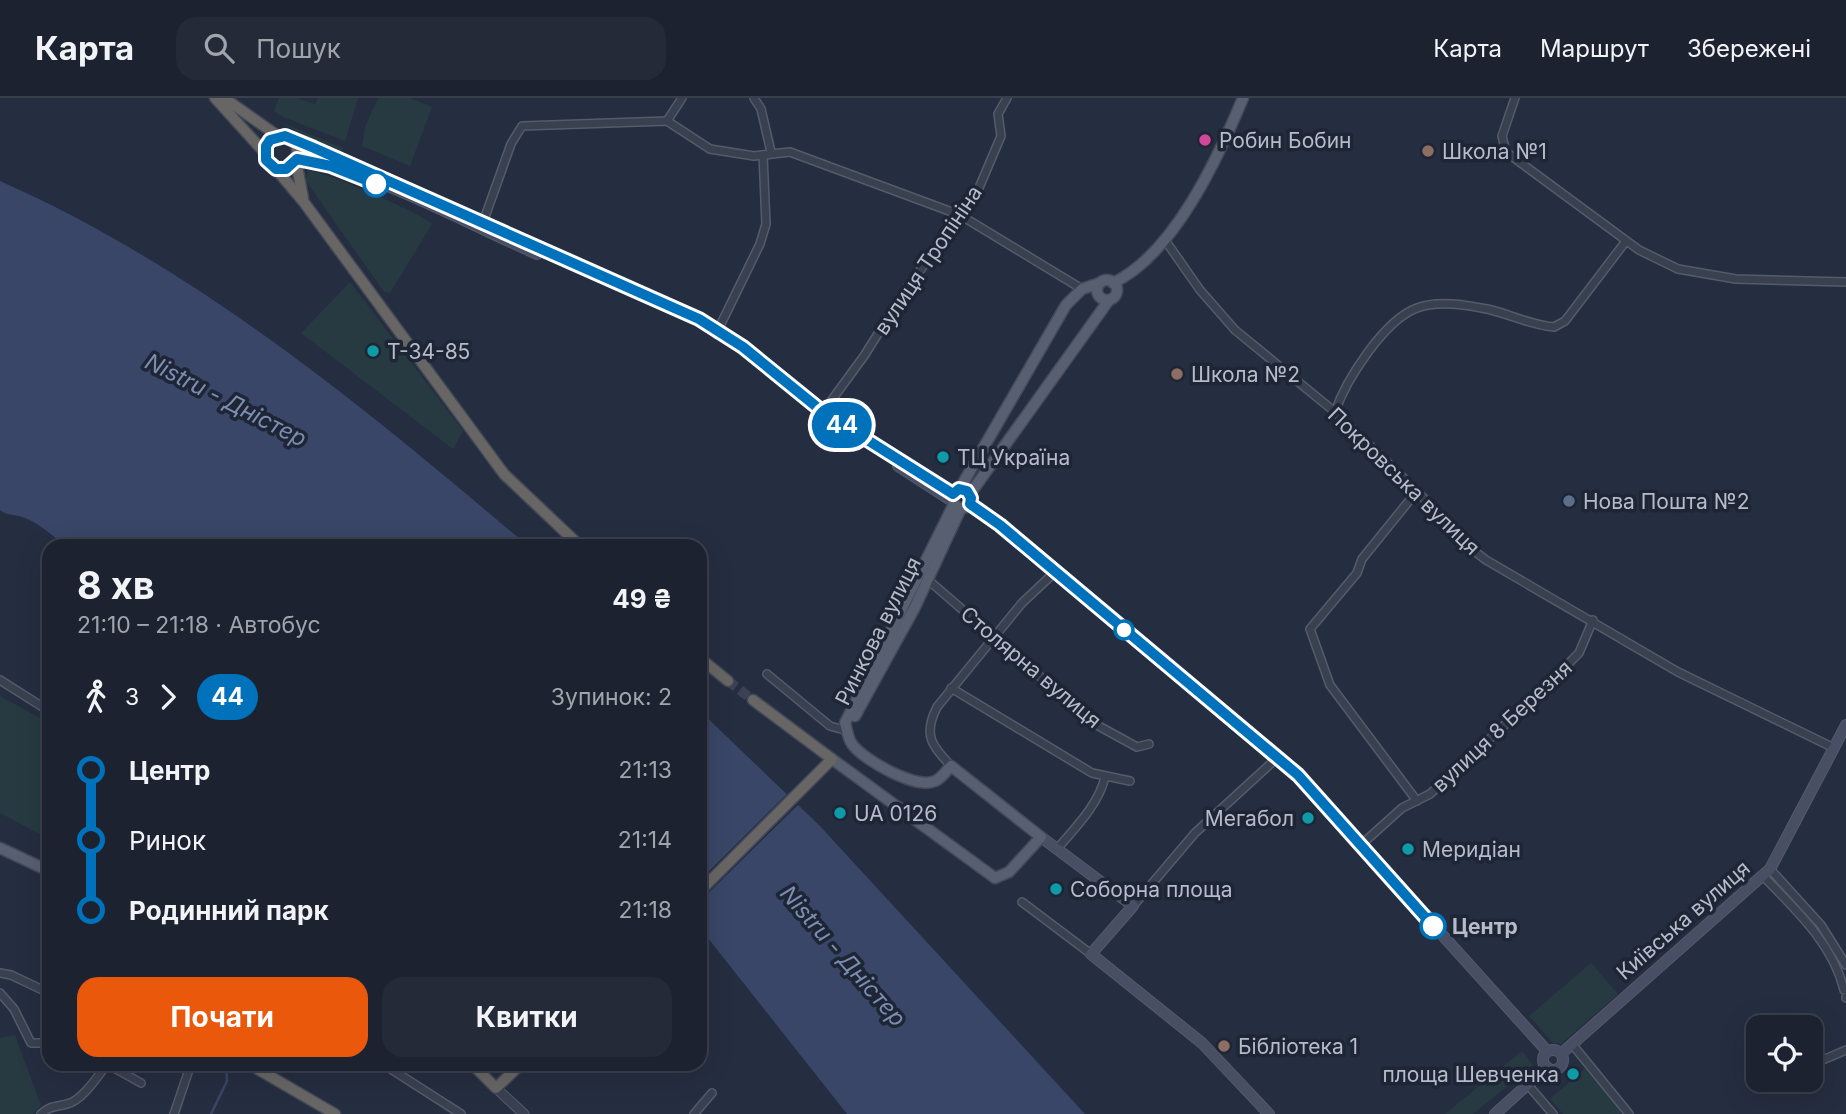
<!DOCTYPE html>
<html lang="uk">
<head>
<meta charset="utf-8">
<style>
  body { margin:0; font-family:Inter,sans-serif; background:#252a38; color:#f1f3f6; height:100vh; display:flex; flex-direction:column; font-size:26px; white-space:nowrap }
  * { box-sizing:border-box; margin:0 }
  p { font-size:23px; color:#a0a4ab }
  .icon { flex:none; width:38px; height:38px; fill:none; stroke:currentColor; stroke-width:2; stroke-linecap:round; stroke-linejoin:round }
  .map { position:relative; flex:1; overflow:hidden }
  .panel { position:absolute; left:42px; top:441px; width:665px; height:532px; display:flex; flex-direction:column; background:#1c2230; border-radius:21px; box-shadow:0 7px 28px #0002,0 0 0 2px #3a3f4c }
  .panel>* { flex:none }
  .badge { padding:0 14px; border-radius:23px; font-size:24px; line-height:46px }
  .tools { position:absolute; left:1746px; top:917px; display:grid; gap:14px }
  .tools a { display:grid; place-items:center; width:77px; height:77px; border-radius:14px; background:#1c2230; box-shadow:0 7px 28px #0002,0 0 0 2px #3a3f4c; font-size:35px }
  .map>.badge { position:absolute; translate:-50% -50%; box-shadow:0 0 0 4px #fff }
  .legs { display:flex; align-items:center; gap:10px; height:77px; padding:0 35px; font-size:23px }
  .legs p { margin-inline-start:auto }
  .headline { display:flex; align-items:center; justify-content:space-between; height:119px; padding:0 35px }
  h1 { font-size:38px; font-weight:700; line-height:52px }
  .primary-button { display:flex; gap:14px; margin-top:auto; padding:14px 35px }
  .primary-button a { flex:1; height:80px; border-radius:21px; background:#ea580c; color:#fff; font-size:28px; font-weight:700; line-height:80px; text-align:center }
  .primary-button a+a { background:#252a38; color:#f1f3f6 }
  ul { padding:0 35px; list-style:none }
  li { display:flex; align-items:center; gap:24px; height:70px; font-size:26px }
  li i { display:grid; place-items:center; width:10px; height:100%; margin:0 9px; background:currentColor }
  li i::after { content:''; width:18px; height:18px; margin:-9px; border:5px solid; border-radius:50%; background:#1c2230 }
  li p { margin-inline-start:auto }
  li:first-child i { background:linear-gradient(#0000 50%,currentColor 0) }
  li:last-child i { background:linear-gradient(currentColor 50%,#0000 0) }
  header { display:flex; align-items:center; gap:42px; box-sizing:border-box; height:98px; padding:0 35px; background:#1c2230; border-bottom:2px solid #3a3f4c }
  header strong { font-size:33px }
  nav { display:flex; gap:38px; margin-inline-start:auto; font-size:24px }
  .search { width:490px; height:63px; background:#252a38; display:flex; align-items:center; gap:18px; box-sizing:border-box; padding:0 24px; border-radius:21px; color:#a0a4ab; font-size:26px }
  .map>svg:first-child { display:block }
</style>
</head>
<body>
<header>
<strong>Карта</strong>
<div class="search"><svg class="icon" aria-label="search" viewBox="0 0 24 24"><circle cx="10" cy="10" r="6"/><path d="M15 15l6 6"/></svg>Пошук</div>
<nav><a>Карта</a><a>Маршрут</a><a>Збережені</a></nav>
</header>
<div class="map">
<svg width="1846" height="1016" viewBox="0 0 1846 1016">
  <rect width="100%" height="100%" fill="#252d40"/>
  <g fill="#273a41">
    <path d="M279,0H296L315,6L318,0H358L345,43L283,19L274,13Z"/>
    <path d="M378,0H410L432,9L410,68L362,48L365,29Z"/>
    <path d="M273,21L343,50L341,56Z"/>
    <path d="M308,73C321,71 423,116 432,126L390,195L384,194L306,83Z"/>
    <path d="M350,184L463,333L453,351L301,235Z"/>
    <path d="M0,598L49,625V741L0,715Z"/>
    <path d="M1591,865L1618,896L1561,946L1553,945L1529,918Z"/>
    <path d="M15,937L41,1007L33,1016H0V940Z"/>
    <path d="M1522,953L1533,967L1473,1016H1445Z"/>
    <path d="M1585,971L1622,1014L1619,1016H1563L1550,1001Z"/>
  </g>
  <g fill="#394667">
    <path d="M0,83C197,170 365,310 528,448H65C52,437 38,424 22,419C13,416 8,418 0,412Z"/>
    <path d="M700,613L819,727L1085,1016H847L700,830Z"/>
  </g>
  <path fill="#252d40" d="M789,694L800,705L700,803V782Z"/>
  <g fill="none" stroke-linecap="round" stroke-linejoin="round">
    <path stroke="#394667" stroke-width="2.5" d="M211,1016L227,983L226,966"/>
    <path stroke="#3b4255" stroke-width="10" stroke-dasharray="10 5" stroke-linecap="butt" d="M728,583L753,602"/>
    <g stroke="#545b6a" stroke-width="10">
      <g id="minor">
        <path d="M754,0L761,11L771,54"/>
        <path d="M1515,0L1502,38L1506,54L1639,152L1678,171L1736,181L1846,184"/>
        <path d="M667,23L682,0"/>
        <path d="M481,130L511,46L522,28L667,23L710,51L754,58L790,54L960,117L1082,191"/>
        <path d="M1165,142L1200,192L1235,232L1335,314L1417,393L1469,449L1486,462L1678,574L1834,650"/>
        <path d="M716,236L760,146L766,126L763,57"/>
        <path d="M823,314L864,258L908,188L973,104L1001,38L998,16L1007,0"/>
        <path d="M1335,314C1346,282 1384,222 1417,210C1438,202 1466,207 1487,211C1510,216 1530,227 1554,229L1565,223L1626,143"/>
        <path d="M927,481L1095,626L1137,649L1149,646"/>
        <path d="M767,576L830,628L848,633"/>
        <path d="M0,582L49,613"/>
        <path d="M951,590L1092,675L1130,683"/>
        <path d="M951,668C931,646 923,637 937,609L1022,505L1055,474"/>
        <path d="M1417,703L1330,587L1310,531L1357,475L1362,461L1417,393"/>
        <path d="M1362,746L1402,710L1430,696L1537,597L1579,555L1593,522"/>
        <path d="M1057,751C1075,730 1099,706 1105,679"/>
        <path d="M1770,771L1821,827L1846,867"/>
        <path d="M1763,778C1796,812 1833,846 1844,892"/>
        <path d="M1022,804L1091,856"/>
        <path d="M1133,808L1195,735L1278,659"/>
        <path d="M0,875L11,877L49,895"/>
        <path d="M0,895L14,911L31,945H49"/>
        <path d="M1846,899V900"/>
        <path d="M1572,946L1629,1016"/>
        <path d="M107,966L141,985"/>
        <path d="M383,966L461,1016"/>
        <path d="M1811,967L1846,952"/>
        <path d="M1769,985L1777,982"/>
        <path d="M1528,987L1553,1016"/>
        <path d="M41,1016C51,1007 56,1009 67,1006C82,1003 98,978 107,966"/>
        <path d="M174,1016L191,966"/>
        <path d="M694,1016L712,995"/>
      </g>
    </g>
    <g stroke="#545b6a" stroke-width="11">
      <path id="tertiary" d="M496,990L524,1016"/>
    </g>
    <g stroke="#545b6a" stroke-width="12">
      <g id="secondary">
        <path d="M293,42L699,221L743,249L823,314L953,396"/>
        <path d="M297,60C380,76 460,122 537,156"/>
        <path d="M898,368L952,403"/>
        <path d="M970,406L1000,427L1298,677L1547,953"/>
        <path d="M1041,739L1133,808L1091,856L1202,945L1269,1016"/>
        <circle cx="1553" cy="962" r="10"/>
        <path d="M1562,955L1770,771L1846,627"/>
        <path d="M1495,1016L1547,969"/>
      </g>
    </g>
    <g stroke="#434959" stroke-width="13">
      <g id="primary">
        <circle cx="1107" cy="192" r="10"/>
        <path d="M1113,185C1174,156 1218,60 1243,0"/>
        <circle cx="962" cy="401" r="9"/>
        <path d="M959,392L1066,207L1082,191L1100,185"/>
        <path d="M970,396L1109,202"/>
        <path d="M855,618L915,509L961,410"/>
        <path d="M832,661L995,780L1009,774L1041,739L951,668C946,673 941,681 935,683C917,692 863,662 852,646C848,641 847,631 845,625L954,406"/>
        <path d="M0,750L49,773"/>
      </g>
    </g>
    <g stroke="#414857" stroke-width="13">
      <g id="trunk">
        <path d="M215,0L265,55L271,67L286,70C298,63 301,54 293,42L285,38L270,42L265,55"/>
        <path d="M224,0L278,38"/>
        <path d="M296,63L303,100"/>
        <path d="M276,71L303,103L504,376L580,448"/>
        <path d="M700,560L728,583"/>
        <path d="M700,793L832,661L753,602"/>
        <path d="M249,966L335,1016"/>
        <path d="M472,966L496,990L521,966"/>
      </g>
    </g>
    <use href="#minor" stroke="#394050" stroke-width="7"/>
    <use href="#tertiary" stroke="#394050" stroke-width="9"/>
    <use href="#secondary" stroke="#484e63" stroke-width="10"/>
    <use href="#primary" stroke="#585f70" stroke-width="10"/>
    <use href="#trunk" stroke="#676664" stroke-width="10"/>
  </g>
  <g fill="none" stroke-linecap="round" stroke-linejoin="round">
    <g stroke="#fff" stroke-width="16">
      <path id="line-1" d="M376,86L331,68L297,61L286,71H276L266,62V48L270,42L285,38L314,50L699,221L743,249L823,314L953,396L959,391L967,393L971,400L970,406L1000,427L1298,677L1433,828"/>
    </g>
    <use href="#line-1" stroke="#0072bc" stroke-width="10"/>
  </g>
  <circle fill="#d1479c" stroke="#1e2535" stroke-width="2.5" cx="1205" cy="42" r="7"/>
  <g fill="#8d6e63" stroke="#1e2535" stroke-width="2.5">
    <circle cx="1428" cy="53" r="7"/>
    <circle cx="1177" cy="276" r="7"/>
    <circle cx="1224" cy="948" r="7"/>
  </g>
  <g fill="#fff" stroke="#0072bc" stroke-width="3.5">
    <circle cx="376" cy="86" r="12"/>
    <circle cx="1124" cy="532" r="9"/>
    <circle cx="1433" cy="828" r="12"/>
  </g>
  <g fill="#0f9aa8" stroke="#1e2535" stroke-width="2.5">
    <circle cx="373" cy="253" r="7"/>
    <circle cx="943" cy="359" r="7"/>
    <circle cx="840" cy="715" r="7"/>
    <circle cx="1308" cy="720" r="7"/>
    <circle cx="1408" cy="751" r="7"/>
    <circle cx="1056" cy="791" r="7"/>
    <circle cx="1573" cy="976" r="7"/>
  </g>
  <circle fill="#5c6f8a" stroke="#1e2535" stroke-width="2.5" cx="1569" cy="403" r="7"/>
  <g text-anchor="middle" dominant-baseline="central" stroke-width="7" stroke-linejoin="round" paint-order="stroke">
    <g font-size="21" fill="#b6bbca" stroke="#1e2535" text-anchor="start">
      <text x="1219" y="42">Робин Бобин</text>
      <text x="1442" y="53">Школа №1</text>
      <text x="387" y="253">Т-34-85</text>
      <text x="1191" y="276">Школа №2</text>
      <text x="957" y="359">ТЦ Україна</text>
      <text x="1583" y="403">Нова Пошта №2</text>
      <text x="854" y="715">UA 0126</text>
      <text x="1294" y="720" text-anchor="end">Мегабол</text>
      <text x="1422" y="751">Меридіан</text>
      <text x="1070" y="791">Соборна площа</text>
      <text x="1238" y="948">Бібліотека 1</text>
      <text x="1559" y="976" text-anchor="end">площа Шевченка</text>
    </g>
    <g font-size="21" fill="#b6bbca" stroke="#1e2535">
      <text transform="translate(928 162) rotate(-56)">вулиця Тропініна</text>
      <text transform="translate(1404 383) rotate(44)">Покровська вулиця</text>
      <text transform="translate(878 533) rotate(-63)">Ринкова вулиця</text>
      <text transform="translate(1031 569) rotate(40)">Столярна вулиця</text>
      <text transform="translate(1502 628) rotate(-43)">вулиця 8 Березня</text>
      <text transform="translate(1683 822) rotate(-41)">Київська вулиця</text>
    </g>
    <g font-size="21" font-weight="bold" fill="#b6bbca" stroke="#1e2535" text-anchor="start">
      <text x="1452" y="828">Центр</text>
    </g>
    <g font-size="23" font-style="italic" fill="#7d8db2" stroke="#1e2535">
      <text transform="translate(226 302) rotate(27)">Nistru - Дністер</text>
      <text transform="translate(843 858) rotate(49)">Nistru - Дністер</text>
    </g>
  </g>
</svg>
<div class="tools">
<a><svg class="icon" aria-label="locate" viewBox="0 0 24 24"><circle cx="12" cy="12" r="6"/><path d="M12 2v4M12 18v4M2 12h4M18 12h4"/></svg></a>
</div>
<b class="badge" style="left:842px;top:327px;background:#0072bc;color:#fff">44</b>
<section class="panel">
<div class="headline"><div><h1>8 хв</h1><p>21:10 – 21:18 · Автобус</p></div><b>49 ₴</b></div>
<div class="legs"><svg class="icon" aria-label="walk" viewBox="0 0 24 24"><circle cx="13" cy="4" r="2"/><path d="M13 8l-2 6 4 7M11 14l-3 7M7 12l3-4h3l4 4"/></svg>3<svg class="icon" aria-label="forward" viewBox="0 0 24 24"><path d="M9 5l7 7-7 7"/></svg><b class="badge" style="background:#0072bc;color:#fff">44</b><p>Зупинок: 2</p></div>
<ul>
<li><i style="color:#0072bc"></i><b>Центр</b><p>21:13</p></li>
<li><i style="color:#0072bc"></i><span>Ринок</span><p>21:14</p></li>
<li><i style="color:#0072bc"></i><b>Родинний парк</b><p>21:18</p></li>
</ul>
<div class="primary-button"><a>Почати</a><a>Квитки</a></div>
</section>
</div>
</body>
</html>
